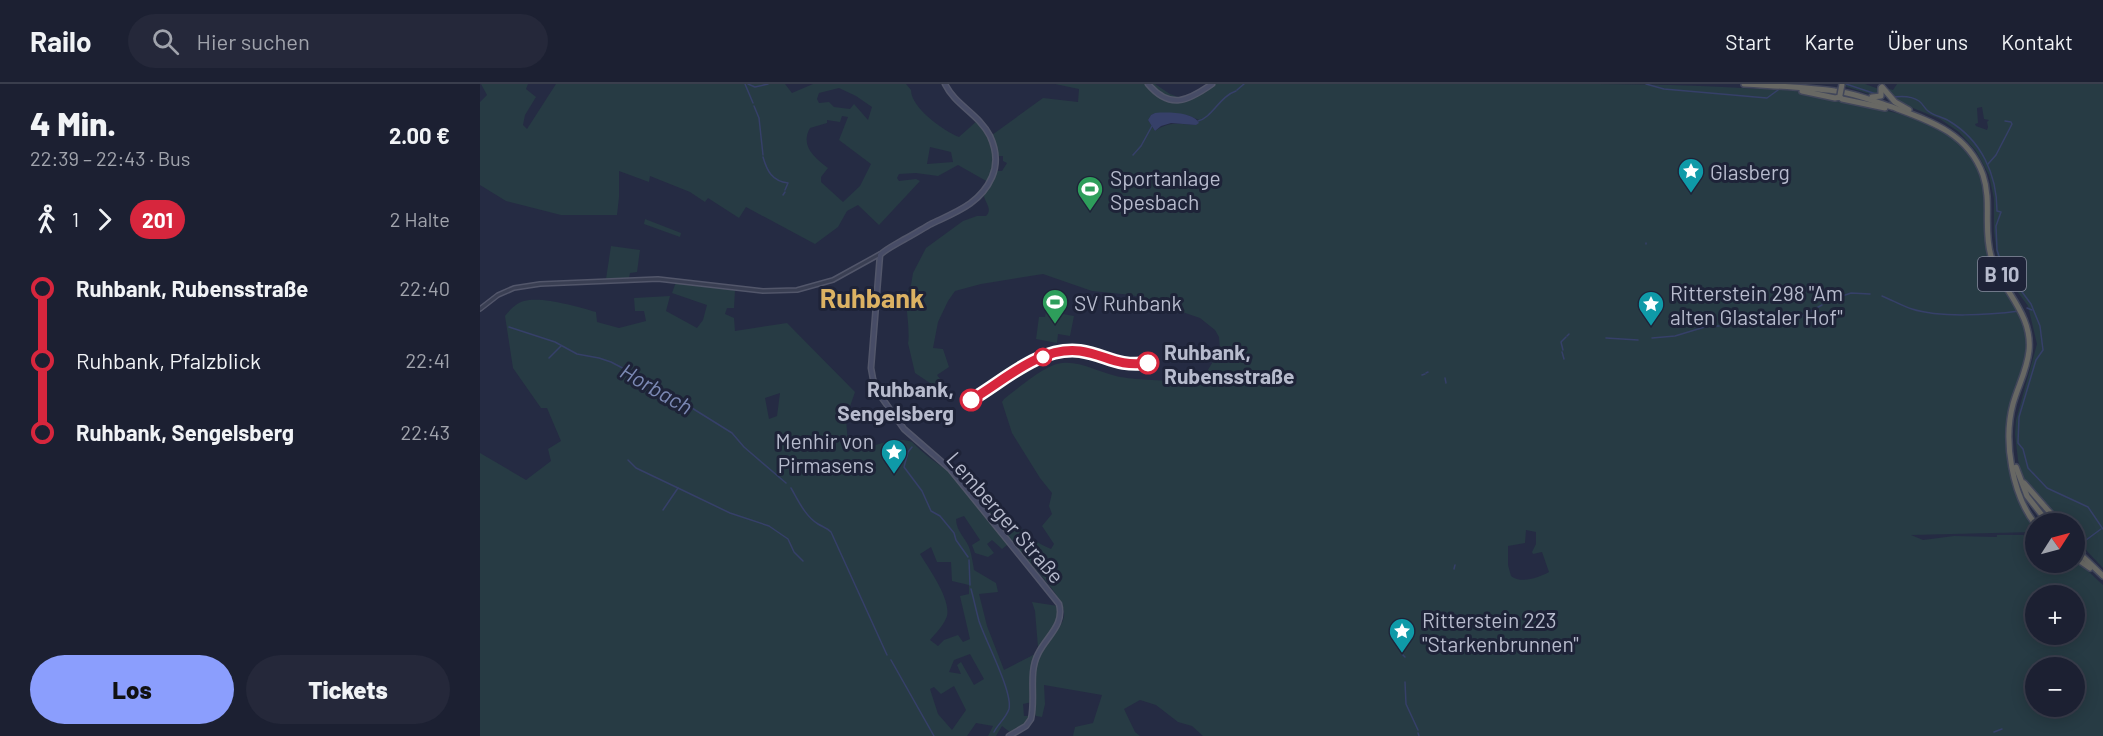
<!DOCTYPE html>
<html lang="de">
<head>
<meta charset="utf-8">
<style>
  body { margin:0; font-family:Barlow,sans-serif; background:#25283a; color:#f1f3f6; height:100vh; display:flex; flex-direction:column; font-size:22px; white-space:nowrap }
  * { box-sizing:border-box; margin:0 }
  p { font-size:20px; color:#a0a3ac }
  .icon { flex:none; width:33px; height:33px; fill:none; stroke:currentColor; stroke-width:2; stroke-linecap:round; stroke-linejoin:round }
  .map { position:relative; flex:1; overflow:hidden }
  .drawer { display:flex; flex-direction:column; background:#1c2032; width:480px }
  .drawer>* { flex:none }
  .badge { padding:0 12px; border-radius:20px; font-size:21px; line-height:39px }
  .needle { width:39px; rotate:54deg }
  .tools { position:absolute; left:1545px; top:429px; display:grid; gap:12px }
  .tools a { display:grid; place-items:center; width:60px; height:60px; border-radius:50%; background:#1c2032; box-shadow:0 3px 15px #0003,0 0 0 2px #3a3e4d; font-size:30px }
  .map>.badge { position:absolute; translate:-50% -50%; box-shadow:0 0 0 3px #fff }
  .legs { display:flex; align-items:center; gap:9px; height:66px; padding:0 30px; font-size:20px }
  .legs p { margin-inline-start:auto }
  .overview { display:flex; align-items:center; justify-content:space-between; height:102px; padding:0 30px }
  h1 { font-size:33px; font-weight:800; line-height:45px }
  .cta { display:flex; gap:12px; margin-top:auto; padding:12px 30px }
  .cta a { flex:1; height:69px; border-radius:36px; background:#8b9efd; color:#111; font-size:24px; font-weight:800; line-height:69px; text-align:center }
  .cta a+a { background:#25283a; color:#f1f3f6 }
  ul { padding:0 30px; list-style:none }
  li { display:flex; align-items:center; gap:21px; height:72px; font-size:22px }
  li i { display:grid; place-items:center; width:9px; height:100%; margin:0 8px; background:currentColor }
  li i::after { content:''; width:15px; height:15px; margin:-8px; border:4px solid; border-radius:50%; background:#1c2032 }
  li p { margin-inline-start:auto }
  li:first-child i { background:linear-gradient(#0000 50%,currentColor 0) }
  li:last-child i { background:linear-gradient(currentColor 50%,#0000 0) }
  header { display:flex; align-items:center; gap:36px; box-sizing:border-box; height:84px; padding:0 30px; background:#1c2032; border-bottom:2px solid #3a3e4d }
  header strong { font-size:28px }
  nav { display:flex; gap:33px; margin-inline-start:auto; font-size:21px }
  .search { width:420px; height:54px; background:#25283a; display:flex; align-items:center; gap:15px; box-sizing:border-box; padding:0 21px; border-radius:33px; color:#a0a3ac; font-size:22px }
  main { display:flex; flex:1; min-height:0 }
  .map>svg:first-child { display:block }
</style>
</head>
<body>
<header>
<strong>Railo</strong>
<div class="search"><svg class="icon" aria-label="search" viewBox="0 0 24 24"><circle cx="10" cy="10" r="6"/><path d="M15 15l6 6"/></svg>Hier suchen</div>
<nav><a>Start</a><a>Karte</a><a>Über uns</a><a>Kontakt</a></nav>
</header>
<main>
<section class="drawer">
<div class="overview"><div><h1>4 Min.</h1><p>22:39 – 22:43 · Bus</p></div><b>2.00 €</b></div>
<div class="legs"><svg class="icon" aria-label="walk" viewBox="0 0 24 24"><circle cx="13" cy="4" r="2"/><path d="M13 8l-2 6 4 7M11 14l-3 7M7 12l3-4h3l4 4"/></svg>1<svg class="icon" aria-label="forward" viewBox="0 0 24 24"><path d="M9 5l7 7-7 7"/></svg><b class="badge" style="background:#d7263d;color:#fff">201</b><p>2 Halte</p></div>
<ul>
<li><i style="color:#d7263d"></i><b>Ruhbank, Rubensstraße</b><p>22:40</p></li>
<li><i style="color:#d7263d"></i><span>Ruhbank, Pfalzblick</span><p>22:41</p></li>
<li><i style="color:#d7263d"></i><b>Ruhbank, Sengelsberg</b><p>22:43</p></li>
</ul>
<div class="cta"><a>Los</a><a>Tickets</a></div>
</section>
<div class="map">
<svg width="1623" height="652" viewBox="0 0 1623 652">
  <rect width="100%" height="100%" fill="#252b43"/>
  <g fill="#273b44" fill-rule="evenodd">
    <path d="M1,0H48L46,5L56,13L45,31L43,41L47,45L76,0H305L312,9L333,0H426L431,6C431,24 464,47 479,53L498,36C512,56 519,74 508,98L478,81L458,92L436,89L419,90L417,94L419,97L436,95L440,97L399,141L378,121L367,127L358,143L335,160L266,123L259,134L228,114L225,118L210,108L170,92L169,98L139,87V113L137,131H81L26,117L0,101V18L7,11ZM359,4L376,12L392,23L388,36L374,20L370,25L354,23L349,18L339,19L337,15L339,9ZM362,32L368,33L359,56L391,80L380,102L363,118L341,98V93L348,84C334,73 320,62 330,44L347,39V36L360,38ZM450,63L471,68L473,78L447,80Z"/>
    <path d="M575,0H675L690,10L703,15L716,13L734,0C846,0 957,0 1069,0C1133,0 1198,0 1262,4C1280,5 1298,5 1315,7C1336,10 1357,16 1378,21C1404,26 1433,31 1457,43C1476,53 1492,70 1500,90C1510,117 1501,148 1509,177C1517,205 1544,224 1546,255C1547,276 1538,293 1533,312C1520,360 1528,404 1555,446L1554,448L1431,451L1443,456L1474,452L1517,453V451H1555L1556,478H1594L1595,475L1623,501V652H723L712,642L698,638L676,621L660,616L644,625L655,648L660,652H593L595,643L613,639L622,611L564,601L565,620L562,633L556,632L554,627C554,608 551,584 561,567C567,556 586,542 584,528C582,510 544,473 531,458L522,465L512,456L507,460L514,469L508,473L495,469L492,461L500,456L484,432L476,435C476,448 487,455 490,466C492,473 493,480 494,486L516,499L518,508L499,510L507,542L524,586L557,569L553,581L552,618L543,620L544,632H551L547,639L531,649L522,642L516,652H508L513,642L496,639L487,652H0V369L46,396L71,377L68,365L81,357L67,324H61L33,284L25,232C30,226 36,219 44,217C62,212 98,223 116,228L117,238L139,244L166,237L164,227H155L154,214L190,212L186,227L217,244L223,236L227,221L192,209L196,198L255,206L254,224H247L245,230L254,234L255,247L307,239L375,308L366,334L368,361L373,366C392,365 413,351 432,358C454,381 485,396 511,415C533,432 544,455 571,465L574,460L562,442L572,430L569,422L572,409L560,394L532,349L522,318L524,315C539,304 564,281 582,279C601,277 618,288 636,292C650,296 710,299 723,294L740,266L739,253L735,246L720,234L652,211L612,207L563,190L501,200L475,207L468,217L458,238L453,264L463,265L469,283L457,291L466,303L462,307L435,289L428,259C430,253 427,219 424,212L431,201L433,189L446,164L483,137L497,132H506C513,125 505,119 504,112L517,87H522L527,79L523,77V72H519L512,51L563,14L598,18L599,5ZM675,29L707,31L719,36L716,41C700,40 689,37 675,47L668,36L671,31ZM300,309L297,332L289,335L285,314ZM1046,446L1056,448V460L1052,468L1053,470L1062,468L1069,488C1058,494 1041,500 1031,492L1028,481V462L1045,459ZM451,463L457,478H471L472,497L489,501V510L480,512L490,555L483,558L478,551L464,556L458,562L450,556C456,549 464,541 467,532C471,515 449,485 440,470ZM1556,512H1594V550H1556ZM490,570L504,595L494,601L481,578L477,581L481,590L469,588L474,576ZM1556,584H1594V622H1556ZM474,602L486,626L472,646L458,630L450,605L454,603L461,610Z"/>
    <path d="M1364,0H1385L1399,5L1401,9L1396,12L1364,2Z"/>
    <path d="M1417,0H1623V484L1604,464L1595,450L1594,440L1586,439L1577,430H1573L1547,400L1542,392L1538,376L1535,350L1536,336L1557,260L1548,222L1528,195L1517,172L1514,148V115L1509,91L1496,67L1479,48L1460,35L1418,18L1406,4L1413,6ZM1502,23L1504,35L1509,36L1507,38L1508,43L1507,46L1496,42L1495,40L1498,39L1497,24Z"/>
    <path d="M165,135L201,149L200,153L164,140Z"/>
    <path d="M131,162L160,166L157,188L150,189L149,194L126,195Z"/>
    <path d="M566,227L594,232L590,252L578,250L577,259L556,255L559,233H565Z"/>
    <path d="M552,518L578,522V536L560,564L558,563L555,527Z"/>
  </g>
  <path fill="#364069" d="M675,29C688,28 713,28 719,39L716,41L691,39L681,42L675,47L668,36L671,31Z"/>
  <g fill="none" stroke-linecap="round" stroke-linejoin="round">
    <g stroke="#364069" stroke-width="1.5">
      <path d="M265,0L273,19"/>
      <path d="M268,0L275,3L288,0"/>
      <path d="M1166,0L1184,5L1287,14L1298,6"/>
      <path d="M1366,0L1396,10"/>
      <path d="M757,6L764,0"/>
      <path d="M1413,13C1421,12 1432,12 1439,17C1443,20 1445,25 1448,27C1454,32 1463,33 1469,37C1501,56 1517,90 1517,127L1521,128L1516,142L1517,166L1522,181L1551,220L1560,242L1563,266L1556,276L1539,333L1538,359L1543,365L1548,384L1567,404L1608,423L1623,445"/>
      <path d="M274,22L279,34L283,71"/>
      <path d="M718,37C732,34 740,12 756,7"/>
      <path d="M653,71L661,62L672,42"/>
      <path d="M283,73C287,87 292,97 308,99L305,106"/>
      <path d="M1508,80L1516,71L1532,40L1531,38L1525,37"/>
      <path d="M303,111L305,108"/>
      <path d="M1166,160V159"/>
      <path d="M1402,212C1412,216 1422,222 1432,225C1460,234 1509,231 1539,227"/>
      <path d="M1345,218L1371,209L1390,210"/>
      <path d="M1547,224L1552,226"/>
      <path d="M1242,242L1279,237L1306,238L1318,234L1342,221"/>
      <path d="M29,243L75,258L97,270L119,274L131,278L175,301L252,349L264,363L306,399"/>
      <path d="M1087,252L1089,250"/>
      <path d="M1126,254L1158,256"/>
      <path d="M1172,254L1195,252L1228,242H1239"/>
      <path d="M1083,266L1081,258L1086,253"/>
      <path d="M1082,268L1084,275"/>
      <path d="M69,274L81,262"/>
      <path d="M946,289L948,288"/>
      <path d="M942,291L945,290"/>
      <path d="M965,294L966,299"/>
      <path d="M432,363L428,368L424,383L442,407L451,427L460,432L474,449L476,456L488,473"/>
      <path d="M148,376L156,384L198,404"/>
      <path d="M311,404C318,416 325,432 338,440C343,443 347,444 351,448L407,571"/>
      <path d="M183,426L198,404L250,429L289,442L308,455L314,468L323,477"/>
      <path d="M1602,459L1621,445"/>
      <path d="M489,476L490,501"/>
      <path d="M974,485L975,481"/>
      <path d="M491,505C494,516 496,526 499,537C505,556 533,608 529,625C526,634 518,640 514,648"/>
      <path d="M922,570L925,573"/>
      <path d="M411,576L454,652"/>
      <path d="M925,598L926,620L938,646"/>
      <path d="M1514,648L1522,645"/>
      <path d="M938,649L939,652"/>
    </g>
    <g stroke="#52566a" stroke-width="6">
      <path id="tertiary" d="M0,225L18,211L34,204L60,200L178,195L283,207L317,206L353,196L400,170"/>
    </g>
    <g stroke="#52566a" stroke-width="7">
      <g id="secondary">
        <path d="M465,0C475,21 499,30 510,52C516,65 518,79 512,93C500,120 476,128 451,140C442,145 433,151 423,156C415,161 406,165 400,171L391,284L393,295L402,314L424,345L470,385L579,520C585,541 566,553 558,570C548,589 556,614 551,635L546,642L529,652"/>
        <path d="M668,0C690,26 708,17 732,0"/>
      </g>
    </g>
    <g stroke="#41465a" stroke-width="8">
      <g id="trunk">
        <path d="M1264,0C1294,2 1325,3 1355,7C1375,9 1393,17 1412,23C1450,37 1488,49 1503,91C1512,118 1503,145 1511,172C1521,206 1553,229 1549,267C1547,286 1538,302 1533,320C1523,357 1532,411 1556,441"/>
        <path d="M1402,3L1415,18L1429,26"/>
        <path d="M1322,7L1355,14L1360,13L1362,15L1405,24"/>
        <path d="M1392,13L1401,12V4"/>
        <path d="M1536,383L1547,412L1569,440"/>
        <path d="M1544,399L1580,440"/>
        <path d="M1594,457L1602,468"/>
        <path d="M1594,464L1623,492"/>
        <path d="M1594,473L1610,484"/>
      </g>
    </g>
    <use href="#tertiary" stroke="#3a3f53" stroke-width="3"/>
    <use href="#secondary" stroke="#474c66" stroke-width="4"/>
    <use href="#trunk" stroke="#686864" stroke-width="5"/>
    <g stroke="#41465a" stroke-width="8" stroke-linecap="butt">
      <path id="trunk-bridge" d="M1360,11L1362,0"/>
    </g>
    <use href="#trunk-bridge" stroke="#686864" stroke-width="5"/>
  </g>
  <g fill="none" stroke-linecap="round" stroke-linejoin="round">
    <g stroke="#fff" stroke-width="14">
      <path id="line-1" d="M491,316C524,297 559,262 600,267C627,271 636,283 668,279"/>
    </g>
    <use href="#line-1" stroke="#d7263d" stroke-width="9"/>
  </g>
  <defs>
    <g id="sight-pin" transform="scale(1.35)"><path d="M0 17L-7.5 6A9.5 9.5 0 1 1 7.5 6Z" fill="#0f9aa8" stroke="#1e2338"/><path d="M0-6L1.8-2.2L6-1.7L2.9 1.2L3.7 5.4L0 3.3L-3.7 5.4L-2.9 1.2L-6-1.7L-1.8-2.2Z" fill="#fff"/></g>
    <g id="stadium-pin" transform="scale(1.35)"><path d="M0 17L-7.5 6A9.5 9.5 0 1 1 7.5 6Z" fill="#2e9e5b" stroke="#1e2338"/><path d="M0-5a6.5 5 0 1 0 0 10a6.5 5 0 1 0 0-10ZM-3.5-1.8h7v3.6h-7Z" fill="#fff"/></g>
  </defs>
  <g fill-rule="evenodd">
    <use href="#sight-pin" x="1211" y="87"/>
    <use href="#stadium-pin" x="610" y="105"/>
    <use href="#stadium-pin" x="575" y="218"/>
    <use href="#sight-pin" x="1171" y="220"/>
    <use href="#sight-pin" x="414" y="368"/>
    <use href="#sight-pin" x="922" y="547"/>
  </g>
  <g fill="#fff" stroke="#d7263d" stroke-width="3">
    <circle cx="563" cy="273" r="8"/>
    <circle cx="668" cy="279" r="10"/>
    <circle cx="491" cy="316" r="10"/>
  </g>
  <g text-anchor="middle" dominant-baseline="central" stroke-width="6" stroke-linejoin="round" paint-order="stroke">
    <rect fill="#1e2338" stroke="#898da0" stroke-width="1.5" x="1498" y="173" width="48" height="34" rx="4.5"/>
    <g font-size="20" font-weight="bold" fill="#b7bbcd">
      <text x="1522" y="190">B 10</text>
    </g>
    <g font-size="21" fill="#b7bbcd" stroke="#1e2338" text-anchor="start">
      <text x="1230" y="87">Glasberg</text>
      <text x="630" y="93">Sportanlage<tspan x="630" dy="24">Spesbach</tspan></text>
      <text x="1190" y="208">Ritterstein 298 "Am<tspan x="1190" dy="24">alten Glastaler Hof"</tspan></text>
      <text x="594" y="218">SV Ruhbank</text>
      <text x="394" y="356" text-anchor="end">Menhir von<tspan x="394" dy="24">Pirmasens</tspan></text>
      <text x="942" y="535">Ritterstein 223<tspan x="942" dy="24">"Starkenbrunnen"</tspan></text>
    </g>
    <g font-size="21" font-weight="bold" fill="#b7bbcd" stroke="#1e2338" text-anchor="start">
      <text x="684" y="267">Ruhbank,<tspan x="684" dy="24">Rubensstraße</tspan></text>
      <text x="474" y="304" text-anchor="end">Ruhbank,<tspan x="474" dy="24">Sengelsberg</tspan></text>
    </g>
    <g font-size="21" fill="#b7bbcd" stroke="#1e2338">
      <text transform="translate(526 433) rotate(49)">Lemberger Straße</text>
    </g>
    <g font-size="22" font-style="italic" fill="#7c89b5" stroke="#1e2338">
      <text transform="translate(177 304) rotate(30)">Horbach</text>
    </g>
    <g font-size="27" font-weight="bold" fill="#dcb263" stroke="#1e2338">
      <text x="392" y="213">Ruhbank</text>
    </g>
  </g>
</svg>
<div class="tools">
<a><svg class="needle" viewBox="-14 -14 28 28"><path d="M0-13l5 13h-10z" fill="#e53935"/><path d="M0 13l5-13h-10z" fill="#a0a3ac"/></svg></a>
<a>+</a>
<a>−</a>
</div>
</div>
</main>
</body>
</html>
